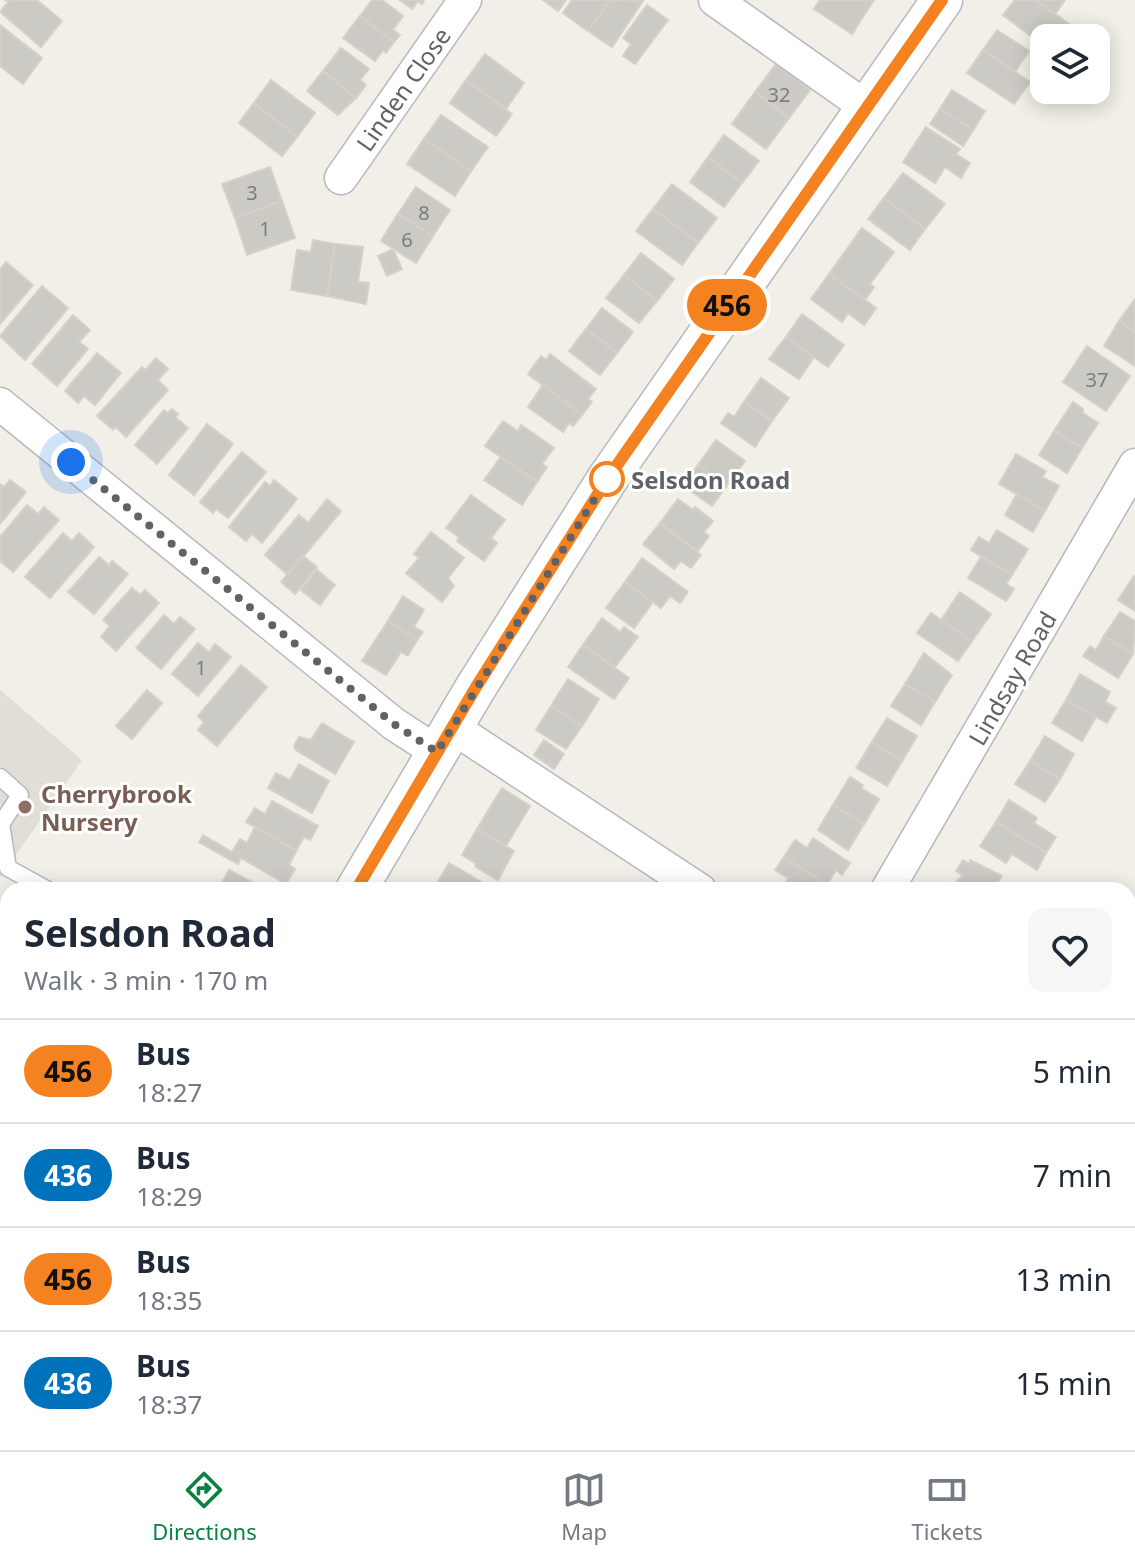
<!DOCTYPE html>
<html lang="en">
<head>
<meta charset="utf-8">
<style>
  body { margin:0; font-family:"Noto Sans",sans-serif; background:#f6f6f7; color:#1f2937; height:100vh; display:flex; flex-direction:column; font-size:30px; white-space:nowrap }
  * { box-sizing:border-box; margin:0 }
  p { font-size:26px; color:#747a83 }
  .icon { flex:none; width:44px; height:44px; fill:none; stroke:currentColor; stroke-width:2; stroke-linecap:round; stroke-linejoin:round }
  .map { position:relative; flex:1; overflow:hidden }
  .sheet { position:absolute; left:0px; top:882px; width:1136px; height:568px; display:flex; flex-direction:column; background:#fff; border-radius:24px 24px 0 0; box-shadow:0 4px 20px #0003 }
  .sheet>* { flex:none }
  .badge { padding:0 16px; border-radius:26px; font-size:28px; line-height:52px }
  .controls { position:absolute; left:1030px; top:24px; display:grid; gap:16px }
  .controls a { display:grid; place-items:center; width:80px; height:80px; border-radius:16px; background:#fff; box-shadow:0 4px 20px #0003; font-size:40px }
  .you { position:absolute; width:40px; height:40px; margin:-20px; border:6px solid #fff; border-radius:50%; background:#1a73e8; box-shadow:0 0 0 12px #1a73e833 }
  .map>.badge { position:absolute; translate:-50% -50%; box-shadow:0 0 0 4px #fff }
  .round { display:grid; place-items:center; flex:none; width:84px; height:84px; border-radius:16px; background:#f6f6f7 }
  .headline { display:flex; align-items:center; justify-content:space-between; height:136px; padding:0 24px }
  h1 { font-size:38px; font-weight:700; line-height:60px }
  ul { padding:0; list-style:none }
  li { display:flex; align-items:center; gap:24px; height:104px; padding:0 24px; border-top:2px solid #e0e1e3 }
  li div { flex:1 }
  li b { display:block; font-size:30px }
  li em { font-style:normal }
  li .badge { min-width:88px; font-weight:700; text-align:center }
  .tab-bar { display:flex; justify-content:space-around; align-items:center; height:112px; border-top:2px solid #e0e1e3; background:#fff; font-size:22px; color:#747a83 }
  .tab-bar a { display:grid; justify-items:center; gap:4px }
  .tab-bar .selected { color:#0b8043 }
  .map>svg:first-child { display:block }
</style>
</head>
<body>
<div class="map">
<svg width="1135" height="1450" viewBox="0 0 1135 1450">
  <rect width="100%" height="100%" fill="#f1efe8"/>
  <path fill="#e1ded6" d="M0,690L82,760L0,878Z"/>
  <path fill="#c5e8c5" d="M18,1442H84L96,1450H11Z"/>
  <g fill="#aadaff">
    <path d="M0,1325L8,1328V1365H0Z"/>
    <path d="M129,1442H248L261,1450H146Z"/>
  </g>
  <g fill="#cccac5" stroke="#d6d1c6" stroke-width="2">
    <path d="M5,0H37L62,21L41,47L0,12L8,2Z"/>
    <path d="M372,0H382L403,16L393,30L400,35L394,42L360,16Z"/>
    <path d="M400,0H424L422,4L418,1L412,9Z"/>
    <path d="M543,0H566L558,11Z"/>
    <path d="M572,0H610L588,31L563,13Z"/>
    <path d="M610,0L643,1L612,47L588,31Z"/>
    <path d="M820,0H874L852,34L814,9Z"/>
    <path d="M1015,0H1036L1069,24L1059,38L1044,40L1038,35L1035,39L1003,15Z"/>
    <path d="M1036,0H1065L1055,14Z"/>
    <path d="M647,5L668,20L635,64L623,56L631,44L623,38Z"/>
    <path d="M360,16L394,42L386,53L383,50L375,61L343,38Z"/>
    <path d="M0,25L42,58L23,84L0,66Z"/>
    <path d="M997,30L1029,51L1015,72L983,50Z"/>
    <path d="M341,48L369,69L360,80L366,85L356,98L323,71Z"/>
    <path d="M983,50L1030,82L1014,104L967,73Z"/>
    <path d="M485,54L524,83L506,109L466,80Z"/>
    <path d="M776,64L810,90L789,118L755,92Z"/>
    <path d="M323,71L356,98L338,115L307,91Z"/>
    <path d="M271,80L315,113L297,137L254,103Z"/>
    <path d="M466,80L512,114L496,136L450,103Z"/>
    <path d="M952,90L985,111L973,130L940,109Z"/>
    <path d="M755,92L789,118L766,149L732,124Z"/>
    <path d="M254,103L297,137L282,156L239,123Z"/>
    <path d="M940,109L973,130L963,146L930,124Z"/>
    <path d="M441,115L488,147L471,171L424,139Z"/>
    <path d="M926,127L960,149L956,154L970,163L961,178L945,167L935,183L903,162Z"/>
    <path d="M724,135L759,161L742,183L708,157Z"/>
    <path d="M424,139L471,171L455,196L407,164Z"/>
    <path d="M708,157L742,183L724,207L690,182Z"/>
    <path d="M270,167L282,201L235,218L222,184Z"/>
    <path d="M903,173L945,204L925,229L884,198Z"/>
    <path d="M672,184L717,218L698,243L653,209Z"/>
    <path d="M416,187L450,210L433,236L398,214Z"/>
    <path d="M884,198L925,229L910,250L868,219Z"/>
    <path d="M282,201L295,238L247,255L235,218Z"/>
    <path d="M653,209L698,243L682,265L636,231Z"/>
    <path d="M398,214L433,236L416,263L381,241Z"/>
    <path d="M862,228L894,252L870,284L874,287L865,300L829,274Z"/>
    <path d="M313,240L335,244L327,296L291,290L297,250L311,252Z"/>
    <path d="M335,244L363,247L358,282L369,283L366,304L327,296Z"/>
    <path d="M393,249L402,269L387,276L378,256Z"/>
    <path d="M641,253L674,279L657,301L624,275Z"/>
    <path d="M6,262L33,285L0,324V270Z"/>
    <path d="M829,274L876,308L864,325L848,313L842,322L811,299Z"/>
    <path d="M624,275L657,301L639,323L606,298Z"/>
    <path d="M42,286L68,308L25,360L0,336Z"/>
    <path d="M1135,299V332L1119,321Z"/>
    <path d="M602,308L633,332L617,353L586,329Z"/>
    <path d="M802,314L844,345L828,367L786,337Z"/>
    <path d="M73,315L90,330L79,342L88,349L57,386L32,364Z"/>
    <path d="M1119,321L1135,332V366L1104,346Z"/>
    <path d="M586,329L617,353L600,375L569,351Z"/>
    <path d="M786,337L814,357L799,379L769,359Z"/>
    <path d="M1087,346L1130,376L1106,411L1063,382Z"/>
    <path d="M97,353L121,373L95,405L84,396L78,403L65,391Z"/>
    <path d="M550,354L596,389L588,399L592,402L582,415L528,374L541,356L546,360Z"/>
    <path d="M156,358L168,369L158,380L168,390L126,437L116,427L113,430L97,416L142,367L145,370Z"/>
    <path d="M761,378L789,398L772,421L744,402Z"/>
    <path d="M543,385L582,415L573,426L569,423L563,432L528,407Z"/>
    <path d="M744,402L772,421L755,447L721,423L728,413L734,417Z"/>
    <path d="M1073,402L1083,409V413L1098,423L1082,448L1054,431Z"/>
    <path d="M172,409L178,414L175,417L188,428L157,464L135,445L164,410L168,413Z"/>
    <path d="M503,421L518,431L521,425L554,448L542,464L547,467L537,482L485,446Z"/>
    <path d="M207,424L233,444L194,495L169,475Z"/>
    <path d="M1054,431L1082,448L1067,473L1039,455Z"/>
    <path d="M716,440L745,461L726,487L698,465Z"/>
    <path d="M242,452L266,472L228,518L216,509L213,513L200,502Z"/>
    <path d="M1016,454L1046,471L1042,477L1059,486L1045,511L999,484Z"/>
    <path d="M501,457L537,482L522,505L484,480Z"/>
    <path d="M698,465L726,487L712,506L683,486Z"/>
    <path d="M10,480L26,492L0,524V484L4,487Z"/>
    <path d="M274,480L297,499L262,543L252,534L246,541L229,527L265,482L270,486Z"/>
    <path d="M1017,494L1045,511L1033,532L1005,515Z"/>
    <path d="M471,495L505,520L491,538L497,543L484,561L457,541L459,537L446,528Z"/>
    <path d="M327,499L341,511L288,575L265,555L299,515L308,523Z"/>
    <path d="M678,499L693,510L695,507L713,521L704,532L709,536L698,551L660,523Z"/>
    <path d="M27,505L38,514L44,507L59,520L13,572L0,561V537Z"/>
    <path d="M660,523L701,555L691,568L681,561L674,569L643,544Z"/>
    <path d="M997,530L1028,549L1012,575L971,550L979,537L989,543Z"/>
    <path d="M431,532L464,558L448,578L454,586L442,602L406,573L419,558L414,554Z"/>
    <path d="M63,533L72,541L79,533L94,547L50,598L25,577Z"/>
    <path d="M303,556L317,567L295,594L281,582Z"/>
    <path d="M99,557L109,565L112,561L128,574L94,614L68,592Z"/>
    <path d="M981,557L1012,575L1006,584L1014,589L1006,601L968,578Z"/>
    <path d="M642,558L688,592L680,603L670,596L661,608L625,582Z"/>
    <path d="M317,570L335,585L320,605L301,590Z"/>
    <path d="M1134,576L1135,577V611L1118,600Z"/>
    <path d="M625,582L653,602L634,628L606,608Z"/>
    <path d="M132,588L140,595L145,590L159,603L116,651L101,637L110,626L103,620Z"/>
    <path d="M960,592L991,614L972,641L941,620Z"/>
    <path d="M403,596L424,610L414,627L423,632L417,640L388,621Z"/>
    <path d="M1120,612L1135,621L1133,654L1104,636Z"/>
    <path d="M931,613L972,641L958,661L917,633Z"/>
    <path d="M164,615L174,624L180,617L195,629L161,669L136,648Z"/>
    <path d="M602,618L620,632L624,627L638,637L615,667L583,645Z"/>
    <path d="M388,621L417,640L408,656L401,652L386,675L362,661Z"/>
    <path d="M1104,636L1133,654L1118,678L1083,656L1090,646L1096,650Z"/>
    <path d="M198,643L209,652L215,644L231,657L198,696L172,674Z"/>
    <path d="M583,645L629,678L614,699L568,667Z"/>
    <path d="M924,653L952,675L935,702L905,684Z"/>
    <path d="M241,665L267,687L217,746L198,730L204,722L198,716Z"/>
    <path d="M1080,674L1110,692L1105,702L1116,708L1107,723L1066,700Z"/>
    <path d="M568,679L599,699L582,726L551,706Z"/>
    <path d="M905,684L935,702L921,725L891,706Z"/>
    <path d="M147,690L162,703L132,739L116,726Z"/>
    <path d="M1066,700L1096,717L1082,741L1052,723Z"/>
    <path d="M551,706L582,726L566,749L536,730Z"/>
    <path d="M887,718L917,736L902,761L872,742Z"/>
    <path d="M322,723L354,742L335,774L296,750L294,746L299,737L311,740Z"/>
    <path d="M1045,736L1074,754L1060,779L1030,761Z"/>
    <path d="M544,740L564,754L554,769L534,755Z"/>
    <path d="M872,742L902,761L887,786L856,768Z"/>
    <path d="M1030,761L1060,779L1045,802L1015,784Z"/>
    <path d="M299,764L329,781L312,813L268,788L276,773L290,780Z"/>
    <path d="M850,777L863,785L861,788L879,799L864,824L833,805Z"/>
    <path d="M502,788L530,806L506,846L477,829Z"/>
    <path d="M1009,800L1037,818L1034,823L1056,837L1046,853L996,822Z"/>
    <path d="M272,801L318,826L310,840L304,837L296,851L246,822L255,808L265,814Z"/>
    <path d="M833,805L864,824L848,850L818,830Z"/>
    <path d="M996,822L1046,853L1037,870L1012,854L1006,863L980,846Z"/>
    <path d="M255,827L296,851L289,865L295,869L286,884L241,858L238,864L199,842L203,835L232,852L240,839L247,843Z"/>
    <path d="M477,829L514,851L498,880L476,867L475,863L462,855Z"/>
    <path d="M813,838L850,863L842,875L836,870L827,885L784,857L795,840L807,848Z"/>
    <path d="M784,857L827,885L824,890L781,889L788,878L775,870Z"/>
    <path d="M963,860L970,864V860L1002,876L996,885L1004,890H971L957,881L963,875L956,871Z"/>
    <path d="M449,863L485,884L481,890H433Z"/>
    <path d="M229,870L267,890H218Z"/>
    <path d="M957,881L971,890H952Z"/>
    <path d="M6,1156L8,1157V1196L0,1191L5,1175L0,1173V1166Z"/>
    <path d="M0,1204L8,1208V1247L0,1242Z"/>
    <path d="M1135,1274V1308L1128,1304V1287Z"/>
    <path d="M1128,1304L1135,1308V1344L1128,1340Z"/>
    <path d="M588,1442H615L609,1450H599Z"/>
    <path d="M892,1442H929L923,1450H898L891,1444Z"/>
    <path d="M929,1442H952L960,1448L923,1450Z"/>
  </g>
  <g fill="none" stroke-linecap="round" stroke-linejoin="round">
    <g stroke="#b5b8bc" stroke-width="19">
      <path id="service" d="M0,777L20,795L1,824L8,868L48,890"/>
    </g>
    <g stroke="#b5b8bc" stroke-width="35">
      <g id="minor">
        <path d="M715,0L866,107"/>
        <path d="M341,178L465,0"/>
        <path d="M0,404L394,724L437,752"/>
        <path d="M452,727L700,890"/>
        <path d="M887,890L1135,465"/>
        <path d="M741,1442L751,1450"/>
      </g>
    </g>
    <g stroke="#b5b8bc" stroke-width="43">
      <g id="tertiary">
        <path d="M356,890L476,687L608,478L942,0"/>
        <path d="M0,1445L8,1437"/>
      </g>
    </g>
    <use href="#service" stroke="#fff" stroke-width="16"/>
    <use href="#minor" stroke="#fff" stroke-width="32"/>
    <use href="#tertiary" stroke="#fff" stroke-width="40"/>
  </g>
  <g fill="none" stroke-linecap="round" stroke-linejoin="round">
    <g stroke="#fff" stroke-width="18">
      <path id="line" d="M356,890L476,687L608,478L942,0"/>
    </g>
    <use href="#line" stroke="#f58220" stroke-width="12"/>
    <path stroke="#5f6368" stroke-width="8" stroke-dasharray="0 14.4" d="M71,462L394,724L437,752L607,479"/>
  </g>
  <circle fill="#fff" stroke="#f58220" stroke-width="4" cx="607" cy="479" r="16"/>
  <circle fill="#8d6e63" stroke="#fff" stroke-width="3" cx="25" cy="807" r="8"/>
  <g text-anchor="middle" dominant-baseline="central" stroke-width="6" stroke-linejoin="round" paint-order="stroke">
    <g font-size="20" fill="#7a7d7f">
      <text x="779" y="94">32</text>
      <text x="252" y="192">3</text>
      <text x="424" y="212">8</text>
      <text x="265" y="228">1</text>
      <text x="407" y="239">6</text>
      <text x="1097" y="379">37</text>
      <text x="201" y="667">1</text>
    </g>
    <g font-size="24" fill="#5f6368" stroke="#fff">
      <text transform="translate(403 89) rotate(-55)">Linden Close</text>
      <text transform="translate(1012 678) rotate(-60)">Lindsay Road</text>
    </g>
    <g font-size="24" font-weight="bold" fill="#5f6368" stroke="#fff" text-anchor="start">
      <text x="631" y="479">Selsdon Road</text>
    </g>
    <g font-size="24" font-weight="bold" fill="#785e54" stroke="#fff" text-anchor="start">
      <text x="41" y="793">Cherrybrook<tspan x="41" dy="28">Nursery</tspan></text>
    </g>
  </g>
</svg>
<div class="controls">
<a><svg class="icon" aria-label="layers" viewBox="0 0 24 24"><path d="M12 4l9 5-9 5-9-5zM3 14l9 5 9-5"/></svg></a>
</div>
<div class="you" style="left:71px;top:462px"></div>
<b class="badge" style="left:727px;top:305px;background:#f58220;color:#111">456</b>
<section class="sheet">
<div class="headline"><div><h1>Selsdon Road</h1><p>Walk · 3 min · 170 m</p></div><a class="round"><svg class="icon" aria-label="heart" viewBox="0 0 24 24"><path d="M12 20l-8-8c-3-5 5-10 8-4 3-6 11-1 8 4z"/></svg></a></div>
<ul>
<li><span class="badge" style="background:#f58220;color:#111">456</span><div><b>Bus</b><p>18:27</p></div><em>5 min</em></li>
<li><span class="badge" style="background:#0072bc;color:#fff">436</span><div><b>Bus</b><p>18:29</p></div><em>7 min</em></li>
<li><span class="badge" style="background:#f58220;color:#111">456</span><div><b>Bus</b><p>18:35</p></div><em>13 min</em></li>
<li><span class="badge" style="background:#0072bc;color:#fff">436</span><div><b>Bus</b><p>18:37</p></div><em>15 min</em></li>
</ul>
</section>
</div>
<nav class="tab-bar">
<a class="selected"><svg class="icon" aria-label="directions" viewBox="0 0 24 24"><path d="M12 3l9 9-9 9-9-9zM9 14v-3h6M13 9l2 2-2 2"/></svg>Directions</a>
<a><svg class="icon" aria-label="map" viewBox="0 0 24 24"><path d="M3 6l6-2 6 2 6-2v14l-6 2-6-2-6 2zM9 4v14M15 6v14"/></svg>Map</a>
<a><svg class="icon" aria-label="tickets" viewBox="0 0 24 24"><path d="M3 7h18v10H3zM15 7v10"/></svg>Tickets</a>
</nav>
</body>
</html>
